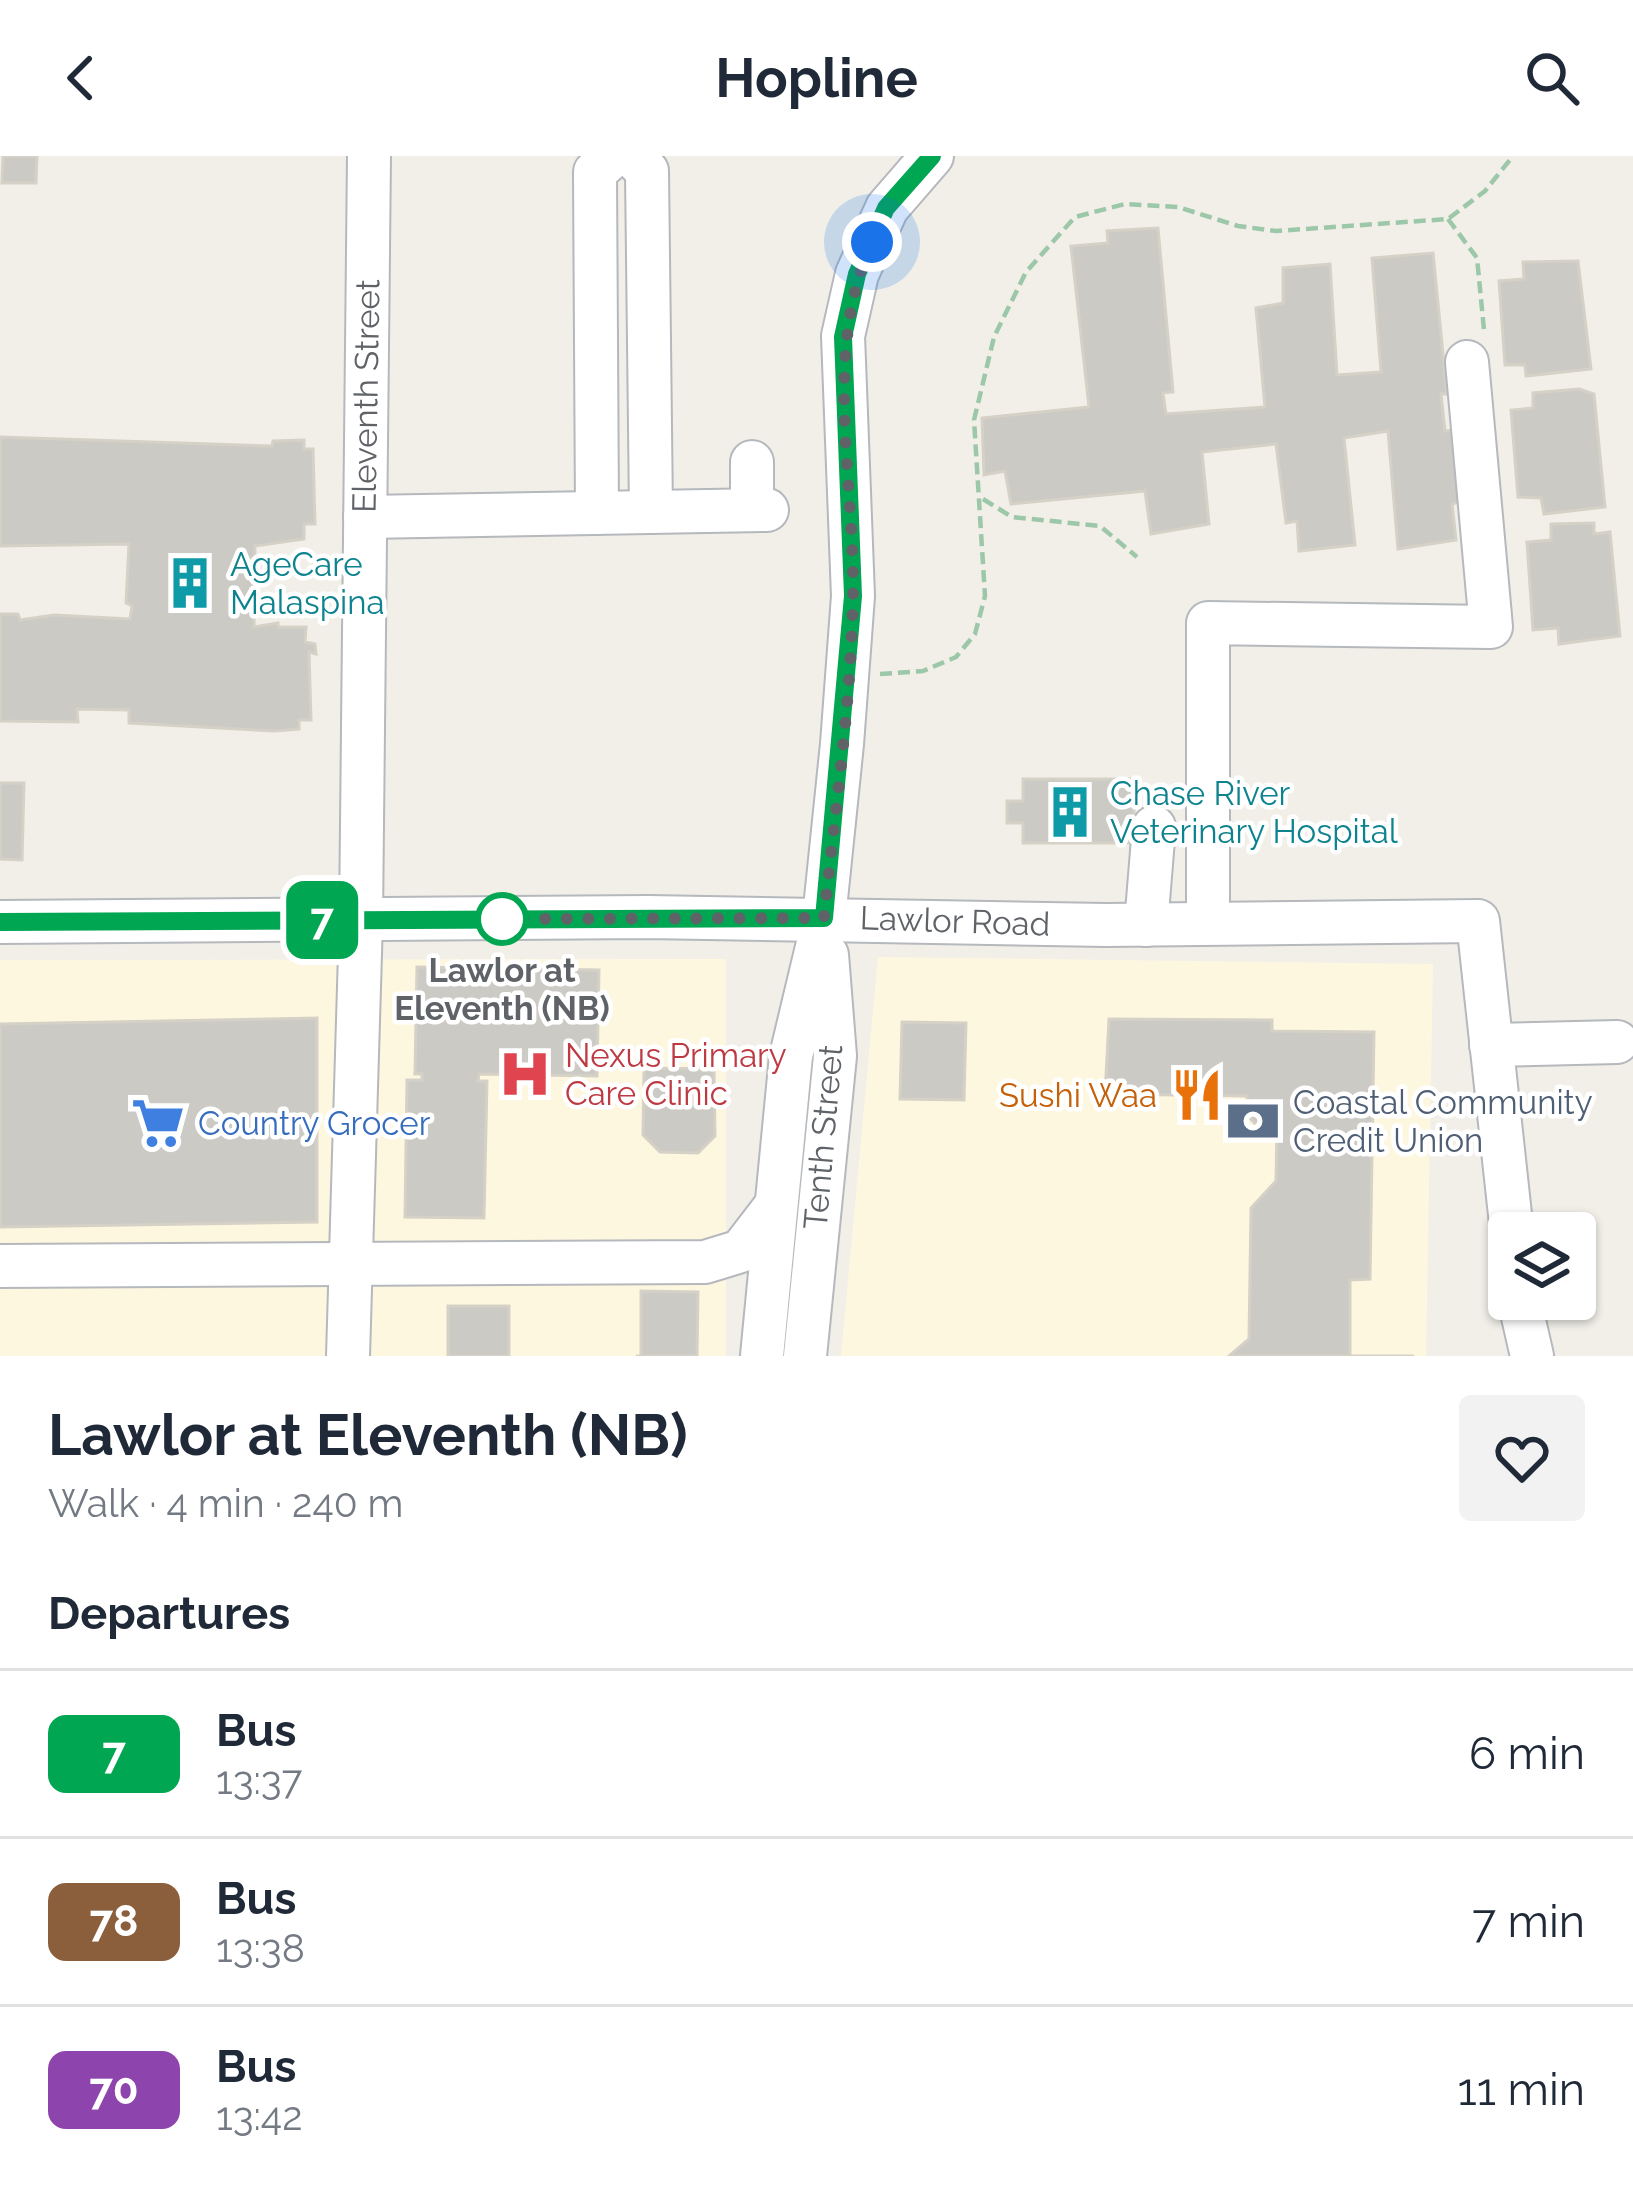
<!DOCTYPE html>
<html lang="en">
<head>
<meta charset="utf-8">
<style>
  body { margin:0; font-family:Raleway,sans-serif; background:#f2f2f3; color:#1f2937; height:100vh; display:flex; flex-direction:column; font-size:45px; white-space:nowrap }
  * { box-sizing:border-box; margin:0 }
  p { font-size:39px; color:#747a83 }
  .icon { flex:none; width:66px; height:66px; fill:none; stroke:currentColor; stroke-width:2; stroke-linecap:round; stroke-linejoin:round }
  .map { position:relative; height:1200px; overflow:hidden }
  .drawer { display:flex; flex-direction:column; background:#fff; flex:1 }
  .drawer>* { flex:none }
  .badge { padding:0 24px; border-radius:18px; font-size:42px; line-height:78px }
  .controls { position:absolute; left:1488px; top:1056px; display:grid; gap:24px }
  .controls a { display:grid; place-items:center; width:108px; height:108px; border-radius:12px; background:#fff; box-shadow:0 3px 9px #0004; font-size:60px }
  .you { position:absolute; width:60px; height:60px; margin:-30px; border:9px solid #fff; border-radius:50%; background:#1a73e8; box-shadow:0 0 0 18px #1a73e833 }
  .map>.badge { position:absolute; translate:-50% -50%; box-shadow:0 0 0 6px #fff }
  h2 { padding:0 48px; font-size:45px; line-height:108px }
  .round { display:grid; place-items:center; flex:none; width:126px; height:126px; border-radius:12px; background:#f2f2f3 }
  .head { display:flex; align-items:center; justify-content:space-between; height:204px; padding:0 48px }
  h1 { font-size:57px; font-weight:700; line-height:90px }
  ul { padding:0; list-style:none }
  li { display:flex; align-items:center; gap:36px; height:168px; padding:0 48px; border-top:3px solid #e0e1e3 }
  li div { flex:1 }
  li b { display:block; font-size:45px }
  li em { font-style:normal }
  li .badge { min-width:132px; font-weight:700; text-align:center }
  header { display:flex; justify-content:space-between; align-items:center; height:156px; padding:0 48px; background:#fff; font-size:54px; font-weight:700 }
  .map>svg:first-child { display:block }
</style>
</head>
<body>
<header><svg class="icon" aria-label="back" viewBox="0 0 24 24"><path d="M15 5l-7 7 7 7"/></svg>Hopline<svg class="icon" aria-label="search" viewBox="0 0 24 24"><circle cx="10" cy="10" r="6"/><path d="M15 15l6 6"/></svg></header>
<div class="map">
<svg width="1633" height="1200" viewBox="0 0 1633 1200">
  <rect width="100%" height="100%" fill="#f1efe8"/>
  <g fill="#fef7e0">
    <path d="M878,801L1433,808L1426,1200H841Z"/>
    <path d="M726,803V1200H0V804Z"/>
  </g>
  <g fill="#cccac5" stroke="#d6d1c6" stroke-width="3">
    <path d="M3,0H37L36,27H2Z"/>
    <path d="M1158,72L1173,236L1163,237L1166,258L1265,251L1256,152L1283,147V112L1330,108L1337,219L1381,216L1372,102L1433,97L1447,238H1441L1445,275L1454,274L1462,345L1452,348L1456,384L1398,393L1388,275L1344,282L1355,389L1299,395L1297,365L1286,367L1276,288L1202,296L1209,368L1151,378L1145,335L1011,348L1005,315L984,319L982,262L1089,251L1071,90L1108,87L1107,75Z"/>
    <path d="M1578,105L1591,213L1526,220L1525,209H1505L1499,125L1524,123L1523,106Z"/>
    <path d="M1579,233L1594,238L1605,351L1544,358L1541,342L1518,341L1511,254L1533,252V237Z"/>
    <path d="M0,281L272,290L273,285L304,284V293H313L315,368H304V383L255,390L254,471L278,467V471H306L305,486L315,488L316,498L309,496L311,564H299V573L274,575L129,567V554L77,553L78,566L0,565V458H18L20,464L54,459L130,463L132,450L126,447L129,388L0,390Z"/>
    <path d="M1594,367V378L1610,376L1620,480L1559,488L1558,472L1533,474L1527,386L1551,384V368Z"/>
    <path d="M1023,623H1134V687H1023V667H1007V645H1023Z"/>
    <path d="M0,627H24L22,704L0,703Z"/>
    <path d="M417,811L599,814L597,920L479,918L478,925H487L484,1062L405,1061L407,924H422V918H415Z"/>
    <path d="M317,862V1066L0,1071V868Z"/>
    <path d="M1109,863L1272,864V875L1374,876L1370,1123L1350,1124V1200H1414H1229L1249,1183L1251,1052L1276,1025L1277,971H1258L1247,959V940L1105,938Z"/>
    <path d="M902,866L966,867L964,944L900,943Z"/>
    <path d="M644,912L714,913L715,980L698,997L660,996L643,979Z"/>
    <path d="M641,1135L698,1136L697,1200H636H641Z"/>
    <rect x="448" y="1150" width="61" height="50"/>
  </g>
  <g fill="none" stroke-linecap="round" stroke-linejoin="round">
    <g stroke="#b5b8bc" stroke-width="46">
      <g id="minor">
        <path d="M632,0L647,15L651,356"/>
        <path d="M752,306V354"/>
        <path d="M597,357L595,16L613,0"/>
        <path d="M365,361L767,354"/>
        <path d="M0,766L648,761L1106,769L1478,765L1512,1077"/>
        <path d="M1208,767V467L1491,471L1467,206"/>
        <path d="M1146,769L1154,671"/>
        <path d="M1491,889L1617,886"/>
        <path d="M0,1110L705,1106L741,1095L774,1052"/>
        <path d="M1519,1143L1532,1200"/>
        <path d="M348,1200L361,764L369,0"/>
        <path d="M762,1200L791,900L824,762L842,588L853,440L843,180L857,118L887,52L932,0"/>
        <path d="M805,1200L835,900L827,799"/>
      </g>
    </g>
    <g stroke="#9cc7a9" stroke-width="4.5" stroke-dasharray="12 6" stroke-linecap="butt">
      <path d="M1448,63L1477,102L1484,174"/>
      <path d="M983,343L1012,361L1100,370L1137,401"/>
      <path d="M880,518L923,515L956,501L975,478L985,440L974,264L994,181L1026,116L1075,61L1125,48L1178,51L1238,70L1276,75L1448,63L1485,35L1513,0"/>
    </g>
    <use href="#minor" stroke="#fff" stroke-width="42"/>
  </g>
  <g fill="none" stroke-linecap="round" stroke-linejoin="round">
    <g stroke="#fff" stroke-width="27">
      <path id="line" d="M0,766L824,762L853,440L843,181L857,118L886,52L932,0"/>
    </g>
    <use href="#line" stroke="#00a651" stroke-width="18"/>
    <path stroke="#5f6368" stroke-width="12" stroke-dasharray="0 21.6" d="M502,763L824,762C835,655 851,547 853,440C855,322 822,197 872,86"/>
  </g>
  <defs>
    <g id="building-bare" transform="scale(4.14)"><path d="M-4-6H4V6H1V3H-1V6H-4ZM-2.5-4.3h1.7v1.8h-1.7ZM.8-4.3h1.7v1.8H.8ZM-2.5-1h1.7V.8h-1.7ZM.8-1h1.7V.8H.8Z" fill="#0f9aa8" stroke="#fff" stroke-width="2.5" paint-order="stroke"/></g>
    <g id="hospital-bare" transform="scale(4.14)"><path d="M-5-5h3v3.5h4V-5h3V5h-3V1.5h-4V5h-3Z" fill="#e0444e" stroke="#fff" stroke-width="2.5" paint-order="stroke"/></g>
    <g id="restaurant-bare" transform="scale(4.14)"><path d="M-5-6h1v4h1v-4h1v4h1v-4h1v5L-1.5 .5V6h-2V.5L-5-1ZM5-6V6H3V1.5H1.5Q1.5-4 5-6Z" fill="#e8710a" stroke="#fff" stroke-width="2.5" paint-order="stroke"/></g>
    <g id="bank-bare" transform="scale(4.14)"><path d="M-6-4H6V4H-6ZM0-2.3a2.3 2.3 0 1 0 0 4.6a2.3 2.3 0 1 0 0-4.6Z" fill="#5c6f8a" stroke="#fff" stroke-width="2.5" paint-order="stroke"/></g>
    <g id="supermarket-bare" transform="scale(4.14)"><path d="M-6-5.5h2.5l.6 2H6L4.5 2H-2.5L-4.4-4H-6ZM-1.5 3.2a1.3 1.3 0 1 0 .1 0ZM3 3.2a1.3 1.3 0 1 0 .1 0Z" fill="#3f7fe0" stroke="#fff" stroke-width="2.5" paint-order="stroke"/></g>
  </defs>
  <g fill-rule="evenodd">
    <use href="#building-bare" x="190" y="427"/>
    <use href="#building-bare" x="1070" y="656"/>
    <use href="#hospital-bare" x="525" y="918"/>
    <use href="#restaurant-bare" x="1197" y="939"/>
    <use href="#bank-bare" x="1253" y="965"/>
    <use href="#supermarket-bare" x="158" y="967"/>
  </g>
  <circle fill="#fff" stroke="#00a651" stroke-width="6" cx="502" cy="763" r="24"/>
  <g text-anchor="middle" dominant-baseline="central" stroke-width="9" stroke-linejoin="round" paint-order="stroke">
    <g font-size="33" fill="#5f6368" stroke="#fff">
      <text transform="translate(366 240) rotate(-89)">Eleventh Street</text>
      <text transform="translate(955 765) rotate(2)">Lawlor Road</text>
      <text transform="translate(823 981) rotate(-85)">Tenth Street</text>
    </g>
    <g font-size="33" fill="#0d838f" stroke="#fff" text-anchor="start">
      <text x="230" y="408">AgeCare<tspan x="230" dy="38">Malaspina</tspan></text>
      <text x="1110" y="637">Chase River<tspan x="1110" dy="38">Veterinary Hospital</tspan></text>
    </g>
    <g font-size="33" font-weight="bold" fill="#5f6368" stroke="#fff">
      <text x="502" y="814">Lawlor at<tspan x="502" dy="38">Eleventh (NB)</tspan></text>
    </g>
    <g font-size="33" fill="#be3a42" stroke="#fff" text-anchor="start">
      <text x="565" y="899">Nexus Primary<tspan x="565" dy="38">Care Clinic</tspan></text>
    </g>
    <g font-size="33" fill="#c56008" stroke="#fff" text-anchor="end">
      <text x="1157" y="939">Sushi Waa</text>
    </g>
    <g font-size="33" fill="#4e5e75" stroke="#fff" text-anchor="start">
      <text x="1293" y="946">Coastal Community<tspan x="1293" dy="38">Credit Union</tspan></text>
    </g>
    <g font-size="33" fill="#366cbe" stroke="#fff" text-anchor="start">
      <text x="198" y="967">Country Grocer</text>
    </g>
  </g>
</svg>
<div class="controls">
<a><svg class="icon" aria-label="layers" viewBox="0 0 24 24"><path d="M12 4l9 5-9 5-9-5zM3 14l9 5 9-5"/></svg></a>
</div>
<div class="you" style="left:872px;top:86px"></div>
<b class="badge" style="left:322px;top:764px;background:#00a651;color:#fff">7</b>
</div>
<section class="drawer">
<div class="head"><div><h1>Lawlor at Eleventh (NB)</h1><p>Walk · 4 min · 240 m</p></div><a class="round"><svg class="icon" aria-label="heart" viewBox="0 0 24 24"><path d="M12 20l-8-8c-3-5 5-10 8-4 3-6 11-1 8 4z"/></svg></a></div>
<h2>Departures</h2>
<ul>
<li><span class="badge" style="background:#00a651;color:#fff">7</span><div><b>Bus</b><p>13:37</p></div><em>6 min</em></li>
<li><span class="badge" style="background:#8b5e3c;color:#fff">78</span><div><b>Bus</b><p>13:38</p></div><em>7 min</em></li>
<li><span class="badge" style="background:#8e44ad;color:#fff">70</span><div><b>Bus</b><p>13:42</p></div><em>11 min</em></li>
</ul>
</section>
</body>
</html>
